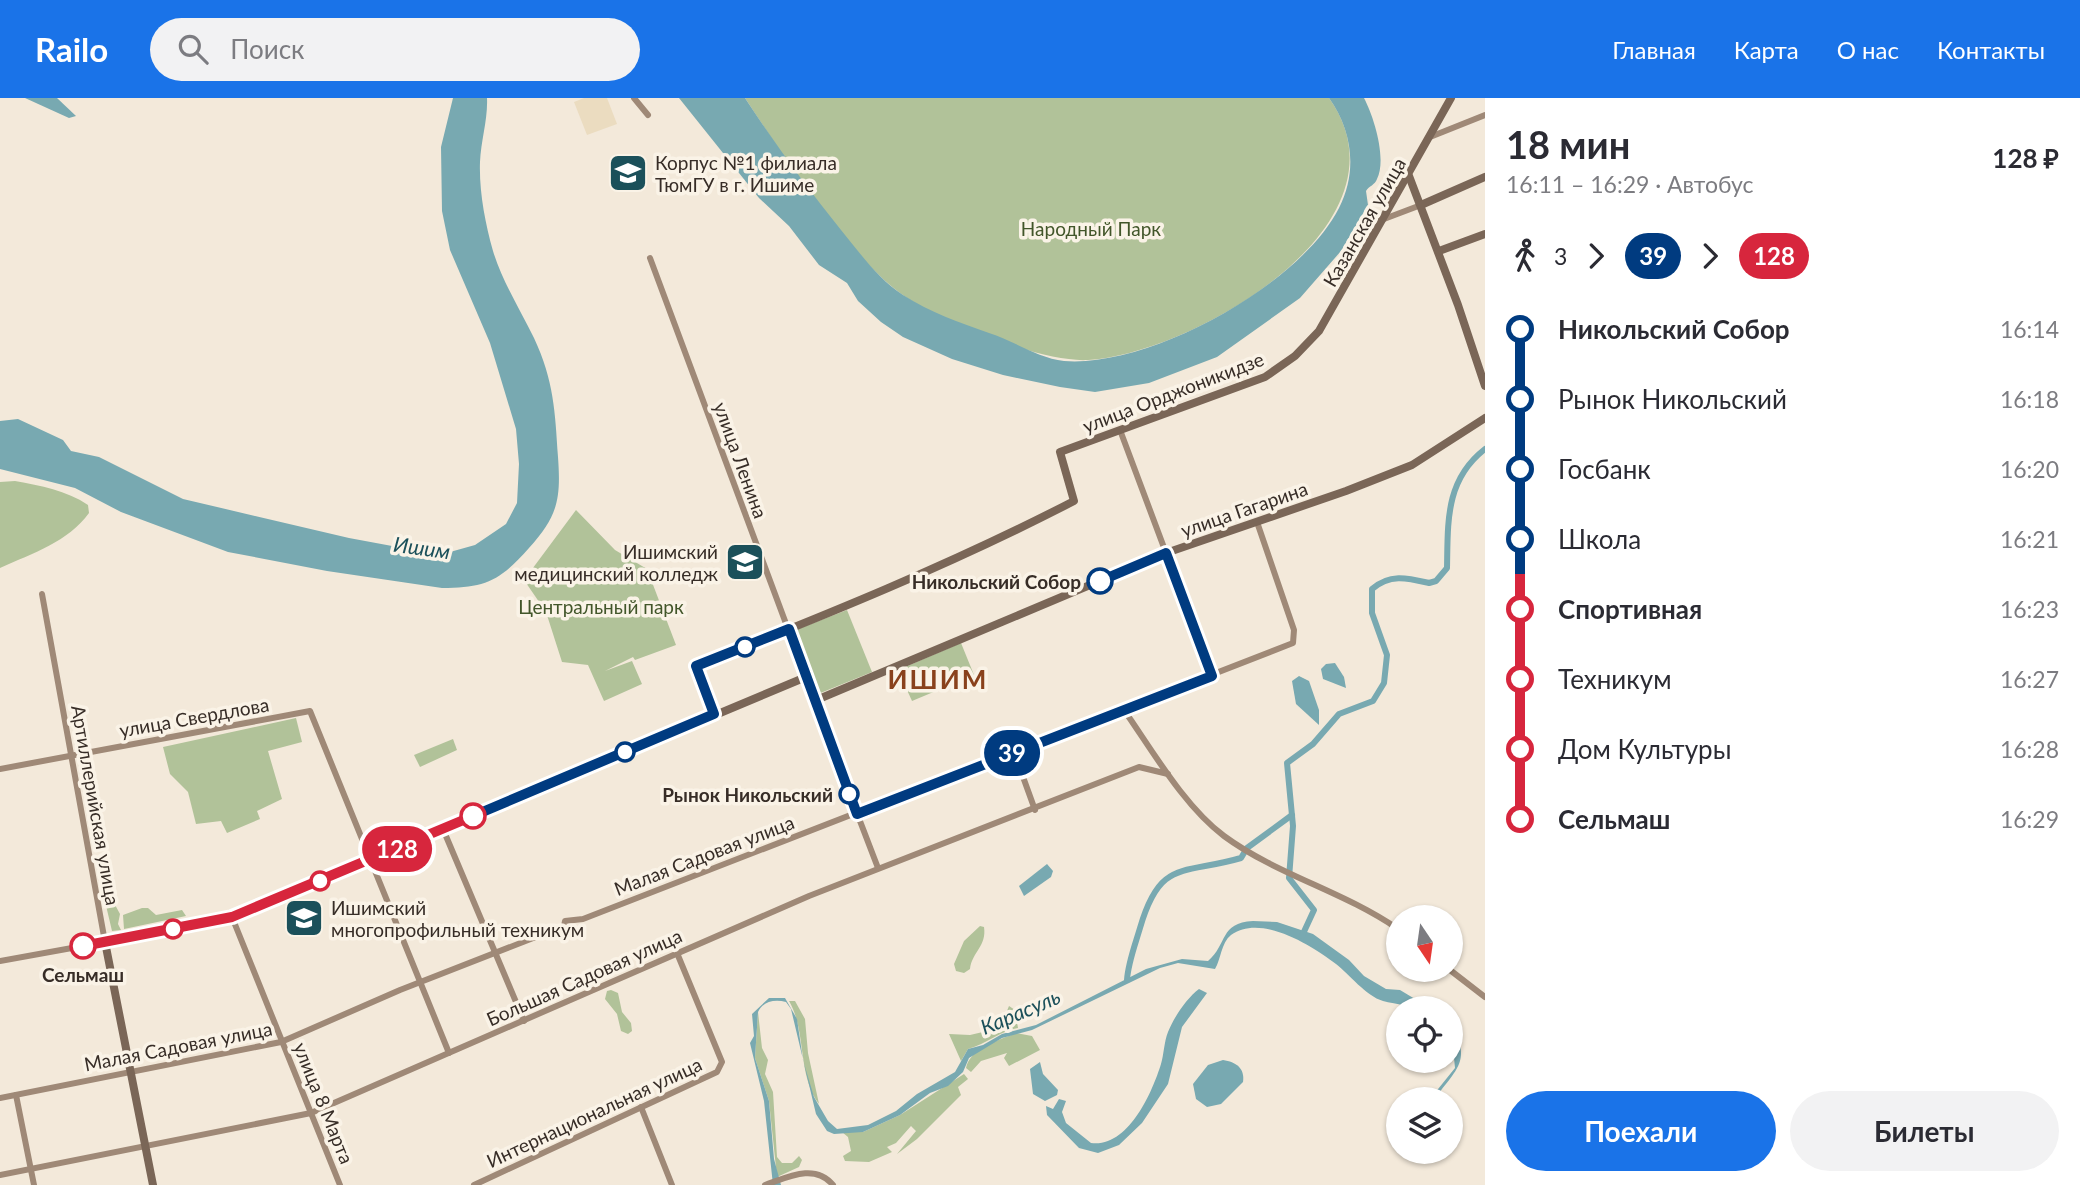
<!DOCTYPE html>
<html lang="ru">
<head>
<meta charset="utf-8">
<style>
  body { margin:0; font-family:Lato,sans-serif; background:#f2f2f3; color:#2b2b33; height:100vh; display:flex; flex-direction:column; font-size:26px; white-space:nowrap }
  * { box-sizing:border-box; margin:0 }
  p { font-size:23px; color:#7c7c81 }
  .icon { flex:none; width:38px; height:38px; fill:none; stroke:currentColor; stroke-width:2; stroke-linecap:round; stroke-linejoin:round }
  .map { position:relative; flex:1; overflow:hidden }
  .panel { display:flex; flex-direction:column; background:#fff; width:595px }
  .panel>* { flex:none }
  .badge { padding:0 14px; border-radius:23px; font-size:24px; line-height:46px }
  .needle { width:46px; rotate:167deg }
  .buttons { position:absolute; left:1386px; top:807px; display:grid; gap:14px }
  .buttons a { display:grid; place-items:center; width:77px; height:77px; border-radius:50%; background:#fff; box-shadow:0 2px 5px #0004; font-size:35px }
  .map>.badge { position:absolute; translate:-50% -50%; box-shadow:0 0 0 4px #fff }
  .legs { display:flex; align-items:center; gap:10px; height:77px; padding:0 21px; font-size:23px }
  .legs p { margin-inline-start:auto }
  .summary { display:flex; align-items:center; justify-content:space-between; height:119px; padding:0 21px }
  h1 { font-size:38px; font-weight:700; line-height:52px }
  .cta { display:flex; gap:14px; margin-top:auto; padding:14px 21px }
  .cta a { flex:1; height:80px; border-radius:42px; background:#1a73e8; color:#fff; font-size:28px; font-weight:700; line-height:80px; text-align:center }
  .cta a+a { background:#f2f2f3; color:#2b2b33 }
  ul { padding:0 21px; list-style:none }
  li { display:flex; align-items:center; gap:24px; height:70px; font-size:26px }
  li i { display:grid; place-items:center; width:10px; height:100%; margin:0 9px; background:currentColor }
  li i::after { content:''; width:18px; height:18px; margin:-9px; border:5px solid; border-radius:50%; background:#fff }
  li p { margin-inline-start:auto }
  li:first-child i { background:linear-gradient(#0000 50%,currentColor 0) }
  li:last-child i { background:linear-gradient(currentColor 50%,#0000 0) }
  header { display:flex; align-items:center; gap:42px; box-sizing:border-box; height:98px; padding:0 35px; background:#1a73e8; color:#fff }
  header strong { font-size:33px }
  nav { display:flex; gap:38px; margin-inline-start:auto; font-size:24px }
  .search { width:490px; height:63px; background:#f2f2f3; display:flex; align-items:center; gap:18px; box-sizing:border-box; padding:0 24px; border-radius:38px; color:#7c7c81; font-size:26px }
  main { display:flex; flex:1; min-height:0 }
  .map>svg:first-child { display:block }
</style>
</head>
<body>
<header>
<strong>Railo</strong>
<div class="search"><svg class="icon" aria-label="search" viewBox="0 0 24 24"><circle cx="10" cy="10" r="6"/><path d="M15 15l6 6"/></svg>Поиск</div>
<nav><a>Главная</a><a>Карта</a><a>О нас</a><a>Контакты</a></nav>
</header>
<main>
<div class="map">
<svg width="1485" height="1087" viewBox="0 0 1485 1087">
  <rect width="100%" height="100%" fill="#f3e9da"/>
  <g fill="#b1c299">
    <path d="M745,0H1329C1419,126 1192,256 1088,262C1042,265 937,223 900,195C844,153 784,59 745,0Z"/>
    <path d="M15,383C41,388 66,392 88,407L89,415C68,444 33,455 0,470V384Z"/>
    <path d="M576,412L615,452L647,471L676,547L635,562L633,559L605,573L632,563L642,586L604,603L588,567L562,564L546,514L524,482Z"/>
    <path d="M847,512L872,574L818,596L793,533Z"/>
    <path d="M961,545L974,577L912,603L898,572Z"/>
    <path d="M296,620L302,644L268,653L282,701L257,713L260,721L227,735L221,723L196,726L188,694L170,676L163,649Z"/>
    <path d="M453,641L457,652L420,669L414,657Z"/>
    <path d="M108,797L115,800L114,805L120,816L118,826L121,832L112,833L104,799Z"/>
    <path d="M142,810H148L156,817L182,812L186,818L124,831L123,817Z"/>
    <path d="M980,828L984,829C987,848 972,854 970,871L964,875L956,873L954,866L964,843Z"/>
    <path d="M611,892L618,895L622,914L631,925L632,933L628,936L621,933L617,916L605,901L607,893Z"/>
    <path d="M789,903H795L805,921L808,955L819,1006C797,977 807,934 789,903Z"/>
    <path d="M1009,908L1015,912L1018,930C1002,932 986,946 968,951L961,963L949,936L970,937L1000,930Z"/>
    <path d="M758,914L762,950L768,962L765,976L773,994L777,1059L782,1065H792L799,1058L802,1062L799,1069L777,1079L769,1003L755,960Z"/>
    <path d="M1016,935L1032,938L1040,952L1009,968L1004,960L1007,955L981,963L971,974L966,970C970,950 1000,942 1016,935Z"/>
    <path d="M964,976L968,981L958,989L961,997L917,1041L897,1056L916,1033L911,1028L896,1045L887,1049L892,1054L869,1064L845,1063L843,1058L851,1053L848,1039L842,1034H863L900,1017Z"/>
  </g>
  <path fill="#ebdcc0" d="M584,0H607L617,26L587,37L574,4Z"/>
  <g fill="#78a9b1">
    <path d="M25,0H57L76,18L69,20Z"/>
    <path d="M453,0H487C488,21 481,42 480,64C479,93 485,124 493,153C502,183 520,211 534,240C554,283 555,313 558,359C561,401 558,418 529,450C500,483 485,490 442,490L327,473L228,454L121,414L75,390L0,371V323L18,321L63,342L71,353L99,359L183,401L349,440L419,453L450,454L475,447L506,426L517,405L519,366L516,331L490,245L450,152L442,113L441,49Z"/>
    <path d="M679,0H745C775,46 807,90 841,132C860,155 878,181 903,197C931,215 959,224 989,235C1014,243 1038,260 1064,263C1150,270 1300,187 1339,110C1358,73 1352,32 1329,0H1364C1374,19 1387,61 1377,81C1375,87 1369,88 1366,93L1368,107L1341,153L1300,200L1217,259L1149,285L1095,294L1060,289L1003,277L952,261L903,239L881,224L858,203L847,185L819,167L789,128L759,100Z"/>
    <path d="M1335,565L1344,579L1346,590L1323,581L1321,571L1326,566Z"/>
    <path d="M1299,578L1309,583L1319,612V627L1296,606L1292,583Z"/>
    <path d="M1047,766L1053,773L1051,779L1024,798L1019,788Z"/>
    <path d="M1253,823L1277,824L1313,836L1349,862L1364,878L1386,891L1400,892L1430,910C1418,910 1395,906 1383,903C1366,898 1349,876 1336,866C1312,848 1261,815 1231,837C1221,845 1221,861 1215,871L1178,865L1160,870L1032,932L1002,940L969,960L963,974L948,988L930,995L900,1017L863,1034L834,1036L827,1033L816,1016L791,911L786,904C775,901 763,903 758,914L755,960L769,1003L774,1061L781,1087H773L764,1003L750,945L754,938L752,916L769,900H785L797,921L803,962L814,999L828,1023L837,1031L868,1027L896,1013L917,996L955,974L968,951L983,947L1002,936L1036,927L1146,871L1182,861L1208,863C1228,846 1219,825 1253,823Z"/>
    <path d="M1199,891L1207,895L1182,929L1168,986L1142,1025L1119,1047L1098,1055L1079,1050L1047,1017L1046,1008L1053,1011L1059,1001L1066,1003L1062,1014L1066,1025L1091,1045C1128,1050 1152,995 1161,966C1164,956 1164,944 1168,934C1174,919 1187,900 1199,891Z"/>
    <path d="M1451,929C1474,963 1453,974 1435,1001H1430L1455,970Z"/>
    <path d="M1223,962C1236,964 1245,970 1243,984L1221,1006L1207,1009L1196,1001L1193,986L1208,967Z"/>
    <path d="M1040,964L1043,976L1058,992L1057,997L1045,1003L1033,996L1030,971Z"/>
  </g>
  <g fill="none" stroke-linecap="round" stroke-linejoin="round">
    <g stroke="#78a9b1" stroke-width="6">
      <path d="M1247,750L1292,717"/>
      <path d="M1302,838L1314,812L1289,780L1293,728L1287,665L1313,646L1339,616L1373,603L1384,585L1387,557L1372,515V491C1390,475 1408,480 1429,485L1436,483L1447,470C1448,424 1445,382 1485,351"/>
      <path d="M1127,882C1128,865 1135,847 1140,830C1160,761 1182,777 1241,760L1244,755"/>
    </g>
    <g stroke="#9f8977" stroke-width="6">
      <path d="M634,0L648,17"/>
      <path d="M1430,39L1485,17"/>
      <path d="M1384,121L1421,107"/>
      <path d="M650,160L788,531"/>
      <path d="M1120,332L1212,578"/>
      <path d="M814,603L878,770"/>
      <path d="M1124,612C1152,652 1184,708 1224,738C1277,777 1343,793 1398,831"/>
      <path d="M1014,654L1035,712"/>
      <path d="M0,671L310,613L449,955"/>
      <path d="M443,731L524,923"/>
      <path d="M232,819L340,1087"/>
      <path d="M0,863L105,844L42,496"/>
      <path d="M1450,872L1485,899"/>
      <path d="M16,997L34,1087"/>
      <path d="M0,1000L281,944L400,892L564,828L565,823L583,821L1293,545L1294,532L1257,424"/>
      <path d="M641,1009L672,1087"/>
      <path d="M0,1077L311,1015L809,798L1139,669L1168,676"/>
      <path d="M474,1087L717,974L722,964L677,855"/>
      <path d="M765,1087C788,1079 815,1065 833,1087"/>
    </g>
    <g stroke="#7a6657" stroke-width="8">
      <path d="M1409,78L1458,207L1485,288"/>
      <path d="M1421,107L1485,79"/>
      <path d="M1439,153L1485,136"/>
      <path d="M788,531L814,603L1166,455L1346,393L1412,367L1485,320"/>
      <path d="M714,616L696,568C824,518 952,466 1074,403L1060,354L1265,279L1295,258L1319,233L1451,0"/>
      <path d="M153,1087L105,844L219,822L245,814L806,579"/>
    </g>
  </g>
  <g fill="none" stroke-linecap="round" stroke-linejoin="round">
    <g stroke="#fff" stroke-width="16">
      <path id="line-1" d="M473,718L714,616L696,568L789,531L857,716L1212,578L1166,455L1100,483"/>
    </g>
    <g stroke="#fff" stroke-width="16">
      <path id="line-2" d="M83,848L232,819L473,718"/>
    </g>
    <use href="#line-1" stroke="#003b80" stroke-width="10"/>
    <use href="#line-2" stroke="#d7263d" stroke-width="10"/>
  </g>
  <defs>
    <g id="university-square" transform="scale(2.0125)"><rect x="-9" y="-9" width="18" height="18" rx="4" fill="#1b505a" stroke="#faf3e7"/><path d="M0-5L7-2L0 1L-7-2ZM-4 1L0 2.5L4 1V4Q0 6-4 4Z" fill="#fff"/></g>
  </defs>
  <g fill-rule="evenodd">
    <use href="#university-square" x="628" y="75"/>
    <use href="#university-square" x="745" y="464"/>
    <use href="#university-square" x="304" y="820"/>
  </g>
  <g fill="#fff" stroke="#003b80" stroke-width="3.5">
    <circle cx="1100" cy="483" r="12"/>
    <circle cx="745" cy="549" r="9"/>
    <circle cx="625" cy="654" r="9"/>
    <circle cx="849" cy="696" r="9"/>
  </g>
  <g fill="#fff" stroke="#d7263d" stroke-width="3.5">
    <circle cx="473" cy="718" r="12"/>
    <circle cx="320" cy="783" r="9"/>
    <circle cx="173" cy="831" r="9"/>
    <circle cx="83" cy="848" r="12"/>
  </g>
  <g text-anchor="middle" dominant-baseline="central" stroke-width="7" stroke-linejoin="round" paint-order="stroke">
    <g font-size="19" fill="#372d27" stroke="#faf3e7" text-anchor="start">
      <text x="655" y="64">Корпус №1 филиала<tspan x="655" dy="22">ТюмГУ в г. Ишиме</tspan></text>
      <text x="718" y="453" text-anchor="end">Ишимский<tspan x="718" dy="22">медицинский колледж</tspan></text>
      <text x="331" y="809">Ишимский<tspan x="331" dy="22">многопрофильный техникум</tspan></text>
    </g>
    <g font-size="19" fill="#372d27" stroke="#faf3e7">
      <text transform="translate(1364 124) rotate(-60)">Казанская улица</text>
      <text transform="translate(1173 294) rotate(-21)">улица Орджоникидзе</text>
      <text transform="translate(741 362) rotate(70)">улица Ленина</text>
      <text transform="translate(1244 411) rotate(-19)">улица Гагарина</text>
      <text transform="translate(194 619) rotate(-10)">улица Свердлова</text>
      <text transform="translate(96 707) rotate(80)">Артиллерийская улица</text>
      <text transform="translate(704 757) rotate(-21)">Малая Садовая улица</text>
      <text transform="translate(584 879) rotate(-24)">Большая Садовая улица</text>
      <text transform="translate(178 948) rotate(-11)">Малая Садовая улица</text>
      <text transform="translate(324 1005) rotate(68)">улица 8 Марта</text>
      <text transform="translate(594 1014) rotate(-25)">Интернациональная улица</text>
    </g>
    <g font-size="19" fill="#42562a" stroke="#faf3e7">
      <text x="1091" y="130">Народный Парк</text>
      <text x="601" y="508">Центральный парк</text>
    </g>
    <g font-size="19" font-weight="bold" fill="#372d27" stroke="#faf3e7" text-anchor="end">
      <text x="1081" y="483">Никольский Собор</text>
      <text x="833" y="696">Рынок Никольский</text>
      <text x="83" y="876" text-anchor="middle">Сельмаш</text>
    </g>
    <g font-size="21" font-style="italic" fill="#1b505a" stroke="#faf3e7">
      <text transform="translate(422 449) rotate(8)">Ишим</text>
      <text transform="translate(1020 913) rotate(-23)">Карасуль</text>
    </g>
    <g font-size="26" font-weight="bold" letter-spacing="2" fill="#89411c" stroke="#faf3e7">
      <text x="938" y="581">ИШИМ</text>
    </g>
  </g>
</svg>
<div class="buttons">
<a><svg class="needle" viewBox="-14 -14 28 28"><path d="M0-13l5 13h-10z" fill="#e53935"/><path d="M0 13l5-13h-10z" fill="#7c7c81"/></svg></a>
<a><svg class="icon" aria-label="locate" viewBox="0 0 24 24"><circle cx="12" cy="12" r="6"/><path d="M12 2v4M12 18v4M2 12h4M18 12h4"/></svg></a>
<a><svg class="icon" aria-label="layers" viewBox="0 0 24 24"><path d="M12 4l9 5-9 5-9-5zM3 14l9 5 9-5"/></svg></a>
</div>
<b class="badge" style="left:1012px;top:655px;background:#003b80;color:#fff">39</b>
<b class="badge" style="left:397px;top:751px;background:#d7263d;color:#fff">128</b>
</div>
<section class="panel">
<div class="summary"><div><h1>18 мин</h1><p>16:11 – 16:29 · Автобус</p></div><b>128 ₽</b></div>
<div class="legs"><svg class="icon" aria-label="walk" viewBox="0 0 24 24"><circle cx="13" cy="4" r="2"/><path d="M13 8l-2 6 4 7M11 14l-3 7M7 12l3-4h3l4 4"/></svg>3<svg class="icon" aria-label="forward" viewBox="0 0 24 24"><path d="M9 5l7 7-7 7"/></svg><b class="badge" style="background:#003b80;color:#fff">39</b><svg class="icon" aria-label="forward" viewBox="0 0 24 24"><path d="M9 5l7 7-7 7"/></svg><b class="badge" style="background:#d7263d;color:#fff">128</b></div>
<ul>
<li><i style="color:#003b80"></i><b>Никольский Собор</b><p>16:14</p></li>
<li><i style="color:#003b80"></i><span>Рынок Никольский</span><p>16:18</p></li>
<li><i style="color:#003b80"></i><span>Госбанк</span><p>16:20</p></li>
<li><i style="color:#003b80"></i><span>Школа</span><p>16:21</p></li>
<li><i style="color:#d7263d"></i><b>Спортивная</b><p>16:23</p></li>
<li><i style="color:#d7263d"></i><span>Техникум</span><p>16:27</p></li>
<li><i style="color:#d7263d"></i><span>Дом Культуры</span><p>16:28</p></li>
<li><i style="color:#d7263d"></i><b>Сельмаш</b><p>16:29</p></li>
</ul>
<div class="cta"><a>Поехали</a><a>Билеты</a></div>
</section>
</main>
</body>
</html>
